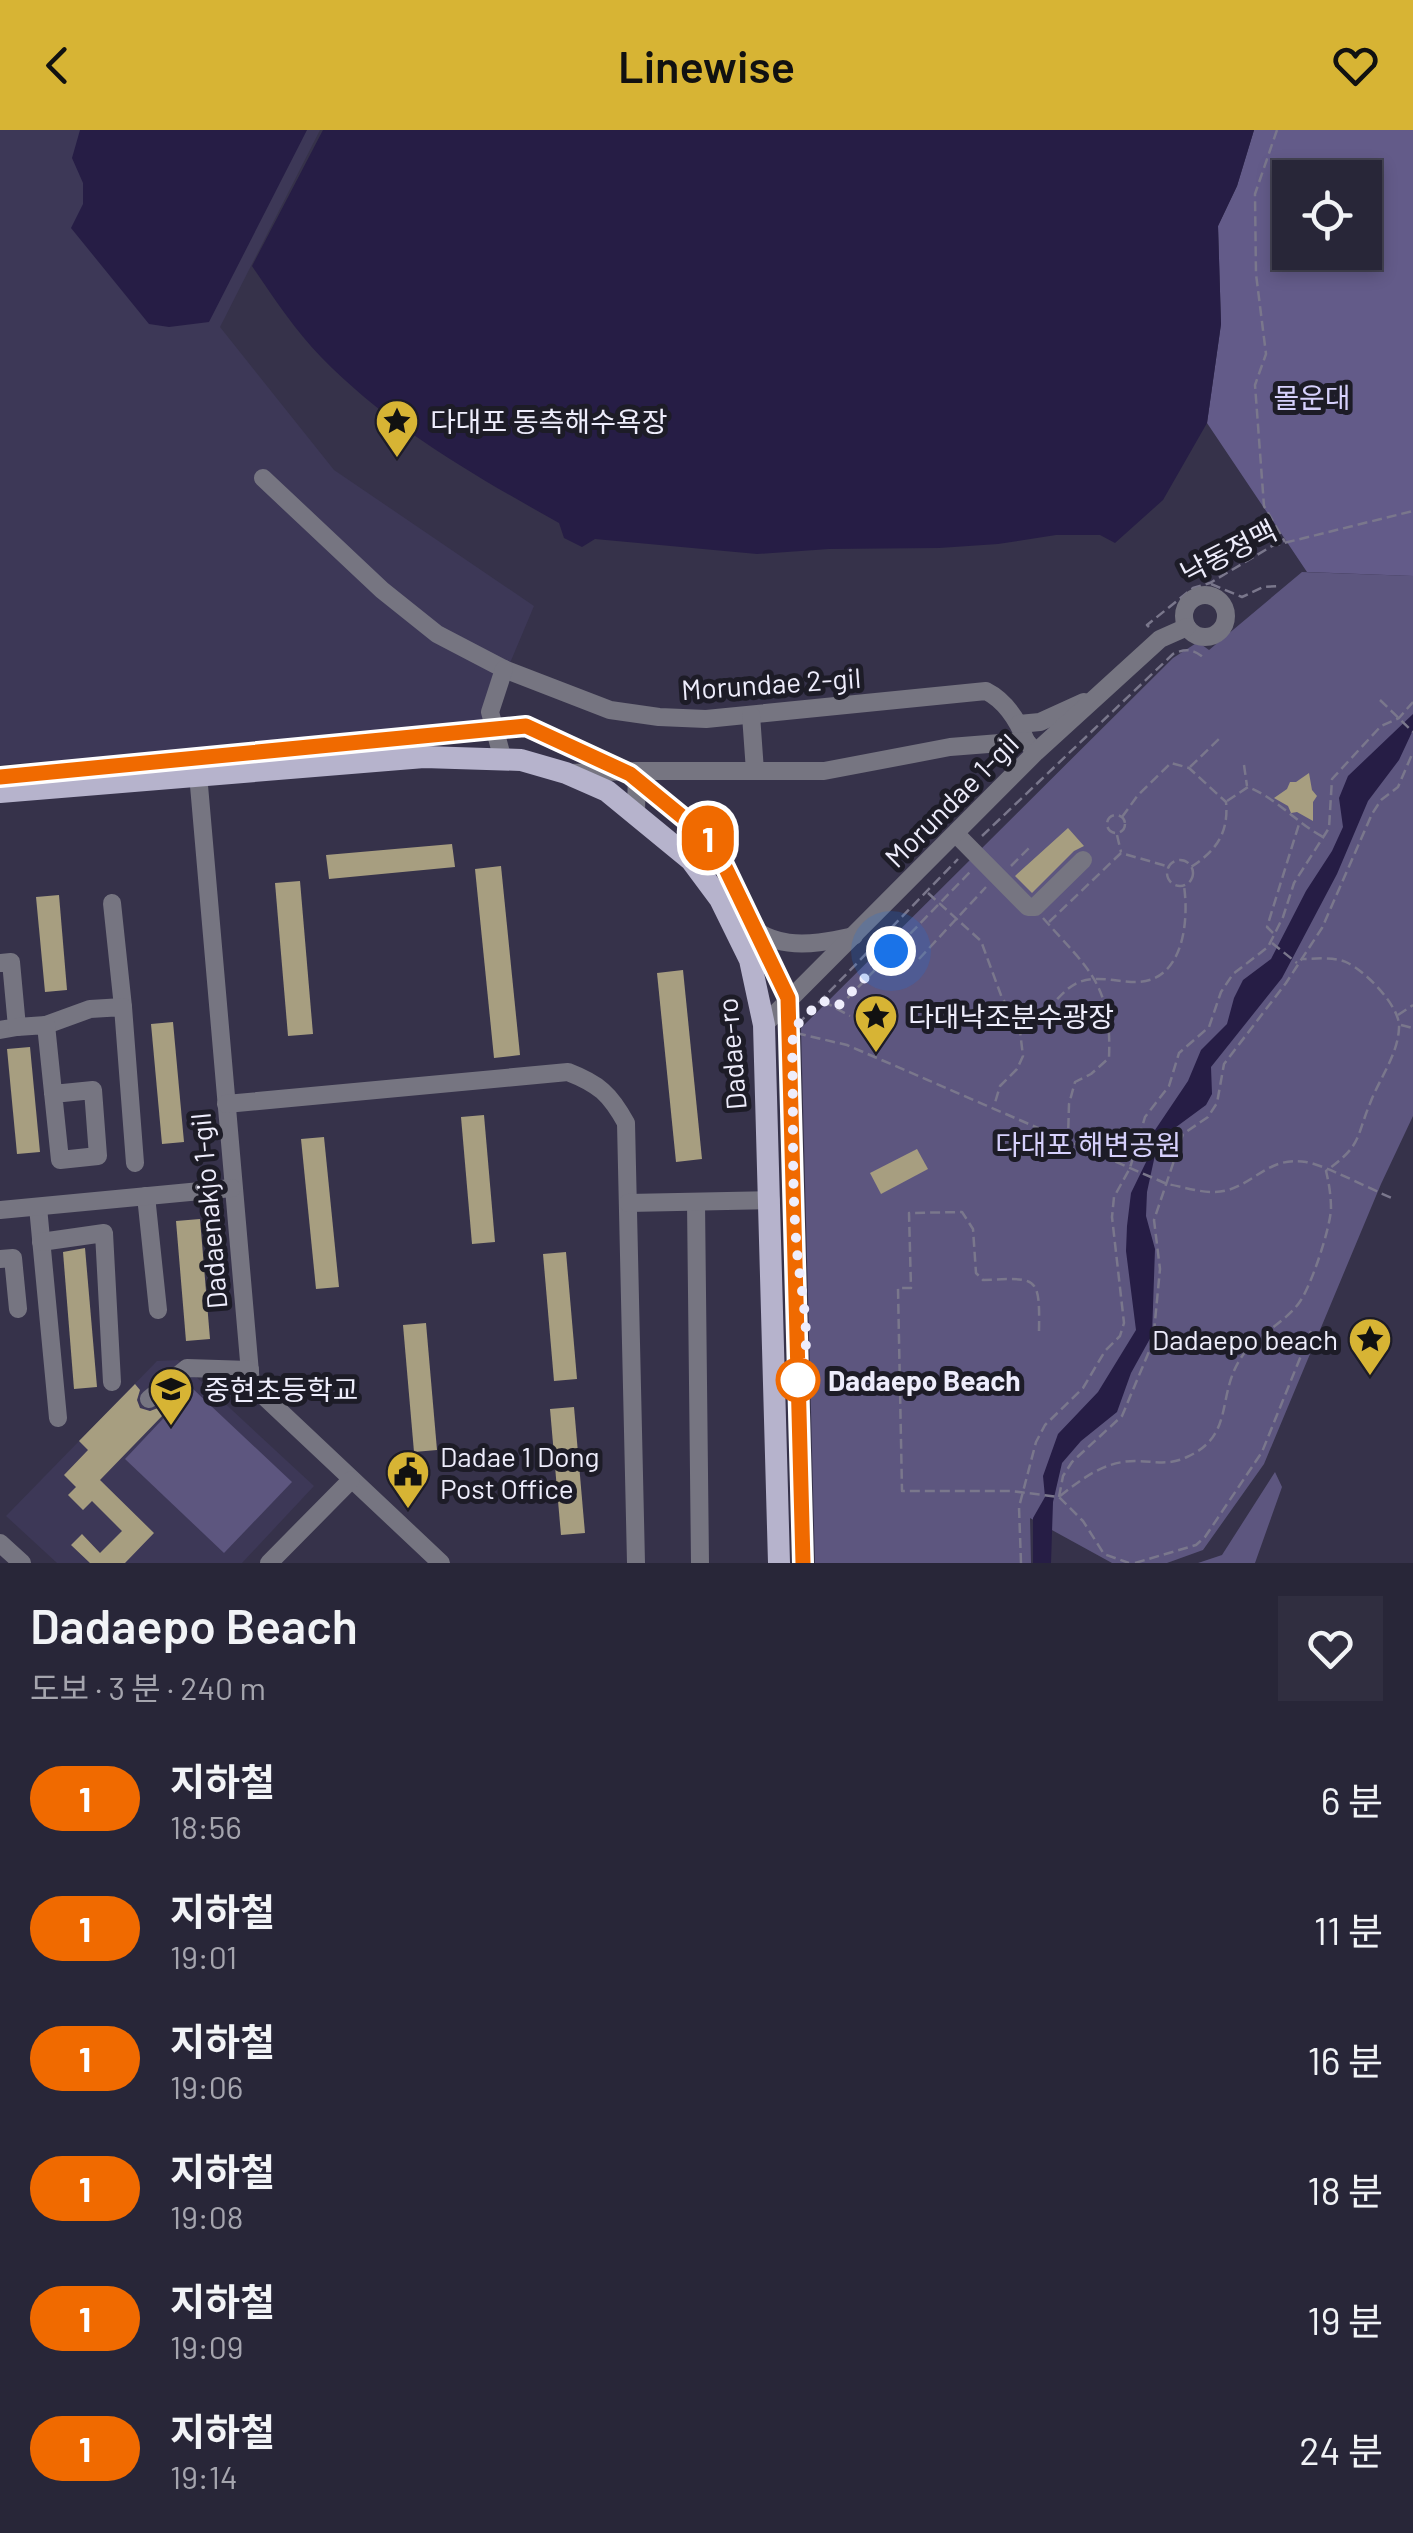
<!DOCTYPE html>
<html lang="ko">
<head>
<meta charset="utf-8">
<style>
  body { margin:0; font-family:Barlow,"Noto Sans KR",sans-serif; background:#302e40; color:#f1f3f6; height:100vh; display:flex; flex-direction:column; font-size:38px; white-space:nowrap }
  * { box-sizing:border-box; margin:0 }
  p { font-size:32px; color:#a5a5ae }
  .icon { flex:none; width:55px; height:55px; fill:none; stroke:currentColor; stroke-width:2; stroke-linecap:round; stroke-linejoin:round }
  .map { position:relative; height:1433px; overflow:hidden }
  .panel { display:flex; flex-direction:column; background:#282638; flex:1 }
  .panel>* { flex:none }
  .badge { padding:0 20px; border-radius:32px; font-size:35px; line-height:65px }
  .fabs { position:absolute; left:1272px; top:30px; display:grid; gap:20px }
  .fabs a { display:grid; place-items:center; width:110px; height:110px; border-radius:0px; background:#282638; box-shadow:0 5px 15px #0003,0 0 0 2px #444353; font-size:50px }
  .you { position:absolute; width:50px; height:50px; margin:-25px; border:8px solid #fff; border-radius:50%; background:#1a73e8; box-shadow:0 0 0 15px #1a73e833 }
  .map>.badge { position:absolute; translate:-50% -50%; box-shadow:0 0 0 5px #fff }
  .round { display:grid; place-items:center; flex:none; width:105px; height:105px; border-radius:0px; background:#302e40 }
  .head { display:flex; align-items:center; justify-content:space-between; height:170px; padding:0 30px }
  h1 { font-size:48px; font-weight:600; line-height:75px }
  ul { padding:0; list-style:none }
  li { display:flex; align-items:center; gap:30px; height:130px; padding:0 30px }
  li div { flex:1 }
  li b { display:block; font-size:38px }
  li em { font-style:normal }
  li .badge { min-width:110px; font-weight:700; text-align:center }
  header { display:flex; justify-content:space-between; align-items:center; height:130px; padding:0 30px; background:#d7b434; color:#111; font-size:45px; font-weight:600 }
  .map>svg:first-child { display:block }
</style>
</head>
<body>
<header><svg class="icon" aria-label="back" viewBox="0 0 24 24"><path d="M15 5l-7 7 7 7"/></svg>Linewise<svg class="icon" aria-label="heart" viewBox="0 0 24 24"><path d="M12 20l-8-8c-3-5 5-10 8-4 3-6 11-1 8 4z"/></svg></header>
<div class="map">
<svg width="1413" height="1433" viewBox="0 0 1413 1433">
  <rect width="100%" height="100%" fill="#36324a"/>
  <g fill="#3d3857">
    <path d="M0,0H320L220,197L334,340L534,476L497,564L502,598L496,606L319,608L0,635Z"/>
    <path d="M178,1230L314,1356L242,1433H57L6,1386L157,1231Z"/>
  </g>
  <g fill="#5d567f">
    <path d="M1302,442L1413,446V986L1381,1054L1264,1334L1203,1420L1167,1433H1112L1030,1388L1031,1433H815L801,898L1173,528L1198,512L1209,520Z"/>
    <path d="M192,1258L292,1352L224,1423L125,1329Z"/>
    <path d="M1275,1342L1282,1357L1255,1433H1198L1222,1425Z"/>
  </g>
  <path fill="#635b89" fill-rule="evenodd" d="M1254,0H1413V446L1307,442L1207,293L1221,194L1218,96L1237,56ZM1290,48H1365V122H1290Z"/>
  <g fill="#261d45">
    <path d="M80,0H307L209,192L169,197L149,194L71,98L83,74V53L72,28Z"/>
    <path d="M323,0H1254L1237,56L1218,96L1221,194L1207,293L1163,370L1115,413L1100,405H1056L998,414L939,418L829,419L757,424L595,409L582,417L564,408L559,393C475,346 389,297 321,227C295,200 273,167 252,136Z"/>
    <path d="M1413,584V600L1399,630L1368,671L1337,744L1282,848L1211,937L1212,964L1206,975L1168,1003L1155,1025L1147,1062L1146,1086L1155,1119L1152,1205L1131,1243L1117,1282L1081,1311L1062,1333L1053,1372L1051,1433H1033V1388L1045,1367L1043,1346L1058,1304L1098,1262L1136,1200L1126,1121L1127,1096L1131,1063L1149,1026L1153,1003L1188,951L1201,920L1227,894L1234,868L1243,850L1271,829L1306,761L1332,721L1343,697L1339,668L1348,646Z"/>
  </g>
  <g fill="#a79e80">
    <path d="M1309,643L1312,660L1317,666L1313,672V691L1297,682L1291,683L1288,676L1274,668L1287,659L1290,652H1296Z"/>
    <path d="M1068,698L1084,716L1074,721L1032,763L1015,746Z"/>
    <path d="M452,714L455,737L329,749L326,725Z"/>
    <path d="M501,736L520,925L494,928L475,739Z"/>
    <path d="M300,751L313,904L288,906L275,753Z"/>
    <path d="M59,765L67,860L45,862L36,767Z"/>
    <path d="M683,840L702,1029L676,1032L657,843Z"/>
    <path d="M173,892L184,1012L162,1014L151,894Z"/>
    <path d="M30,917L40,1022L17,1024L7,919Z"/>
    <path d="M484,985L495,1112L472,1114L461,987Z"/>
    <path d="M324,1007L339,1157L316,1159L301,1009Z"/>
    <path d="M917,1019L928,1039L881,1064L870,1043Z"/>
    <path d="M200,1089L210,1209L186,1211L176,1091Z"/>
    <path d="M85,1118L97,1257L74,1259L63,1122Z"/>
    <path d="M566,1122L577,1249L554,1251L543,1124Z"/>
    <path d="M426,1193L437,1320L414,1322L403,1195Z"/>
    <path d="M135,1254L140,1260L137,1270L140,1278L150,1281L158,1278L164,1284L100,1350L154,1403L125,1433H90L71,1415L82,1404L100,1423L122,1401L92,1371L83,1380L68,1365L76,1357L64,1345L88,1320L79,1311Z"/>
    <path d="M574,1277L585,1403L561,1405L550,1279Z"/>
  </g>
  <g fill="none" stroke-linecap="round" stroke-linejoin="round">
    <g stroke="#7a778c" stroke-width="2.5" stroke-dasharray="10 5" stroke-linecap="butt">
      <path d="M1277,0L1255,64L1256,144L1266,224L1255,255L1264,376L1285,412"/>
      <path d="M1211,454L1242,467L1263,457L1280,456"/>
      <path d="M1149,497L1147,495L1193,458L1210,453L1272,416L1413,381"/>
      <path d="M1380,570L1413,602"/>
      <path d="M1244,635L1247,656"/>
      <path d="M1190,637L1219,609"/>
      <path d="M1227,671L1248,657C1276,668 1297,693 1323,707"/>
      <circle cx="1116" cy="694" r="9"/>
      <path d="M1122,687L1138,665L1171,633L1189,638L1226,672C1229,703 1216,721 1191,737"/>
      <path d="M1117,705L1121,722"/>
      <path d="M982,706L1173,524C1186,518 1193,519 1204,528"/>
      <circle cx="1180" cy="743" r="13"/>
      <path d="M1011,736L1030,717"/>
      <path d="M928,763L981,811L1002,868L1019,893L1023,926L1017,939L1000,956L994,976"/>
      <path d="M1043,788C1089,840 1112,854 1109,928L1091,944L1075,952L1069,974L1068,1009"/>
      <path d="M1049,792L1121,723L1170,737"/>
      <path d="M1273,803L1267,797L1299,694"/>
      <path d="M1272,813L1297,833"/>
      <path d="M771,827L780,858"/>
      <path d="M919,829L986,757"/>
      <path d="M823,871L850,886"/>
      <path d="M837,879L972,740"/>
      <path d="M1398,885L1413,875"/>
      <path d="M1020,893C1053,885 1054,865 1077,853C1097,844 1119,853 1139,852C1184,849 1189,790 1184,756"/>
      <path d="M1401,895L1413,898"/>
      <path d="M796,903L847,915L1167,1054C1185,1057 1209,1066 1228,1060C1256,1052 1270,1026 1306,1032C1325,1035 1372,1060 1392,1068"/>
      <path d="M1039,1201C1040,1144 1037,1148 983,1150L976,1143L973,1099L962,1082L909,1083L911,1158H898L902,1361H1011L1059,1367L1083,1391L1104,1424L1129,1433"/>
      <path d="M1060,1366C1083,1348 1105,1331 1135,1331C1154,1331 1168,1336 1187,1327C1234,1306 1217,1268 1239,1231C1254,1205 1282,1196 1299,1173C1311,1157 1330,1099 1331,1079C1331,1066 1329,1053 1326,1041C1363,1014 1355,1009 1371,971C1380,948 1398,924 1399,898C1401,877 1366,842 1348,833C1334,826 1316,829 1301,829"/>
      <path d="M1059,1367L1063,1346L1072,1332L1122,1286L1153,1212L1160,1139L1154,1090L1183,1004L1208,987L1217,973L1224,934L1286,853L1322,798L1372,684L1381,670L1398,657L1413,622"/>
      <path d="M806,1433L804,1161L797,1122L793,913L796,896L958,729"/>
      <path d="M1021,1433L1019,1377L1036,1312L1045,1295L1083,1258L1105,1221L1120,1206L1124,1193L1112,1087L1114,1067L1130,1038L1145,987L1169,956L1179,923L1209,897L1221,862L1233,844L1268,817L1283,787L1294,753L1329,698L1332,649L1381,596L1399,588L1413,572"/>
      <path d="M1135,1433L1196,1415L1205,1407L1262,1322L1311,1201"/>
    </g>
    <g stroke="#767581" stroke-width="18">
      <path d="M263,348L382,460L437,504L504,539L610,580L659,587L706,589L986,561C1006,571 1018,591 1026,611"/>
      <circle cx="1205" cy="486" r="21"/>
      <path d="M751,585L755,641"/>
      <path d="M1019,594L1040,592L1084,572"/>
      <path d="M503,630L490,582L504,539"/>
      <path d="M637,641H824L950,617L1026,611L1032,618"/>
      <path d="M568,643L637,641L636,682"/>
      <path d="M198,644L251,1254L441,1433"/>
      <path d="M956,704L1028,777H1035L1083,730"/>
      <path d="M112,773L123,877"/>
      <path d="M732,781C770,821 804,817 854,806"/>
      <path d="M0,833L11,832L17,897L0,900"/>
      <path d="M46,895L90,879L123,877L135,1033"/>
      <path d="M764,895L1036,622L1160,509L1187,497"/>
      <path d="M17,897L46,895L60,1030L98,1026L93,960L53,964"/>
      <path d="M226,974L568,942C599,954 610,964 626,993L636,1433"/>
      <path d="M146,1066L158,1180"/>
      <path d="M696,1072L700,1433"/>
      <path d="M628,1073L771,1070"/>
      <path d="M38,1077L58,1288"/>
      <path d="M0,1080L232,1058"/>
      <path d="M41,1112L104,1103L112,1252"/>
      <path d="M0,1129L13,1128L18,1179"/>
      <path d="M149,1269L187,1238L250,1240"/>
      <path d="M0,1413L22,1433"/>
      <path d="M269,1433L351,1350"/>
    </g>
    <path stroke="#b6b3cc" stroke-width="22" d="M0,662L424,627L521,630L566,643L607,661L691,730L720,769L750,830L764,895L779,1433"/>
  </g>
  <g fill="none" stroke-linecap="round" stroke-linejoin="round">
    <g stroke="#fff" stroke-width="22">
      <path id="line" d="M0,647L526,596L630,644L713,712L788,868L803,1433"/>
    </g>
    <use href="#line" stroke="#f06a00" stroke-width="15"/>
    <path stroke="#eeedfc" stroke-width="10" stroke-dasharray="0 18" d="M798,1250C815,1218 800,1157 797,1121C791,1052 794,982 792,913L796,896L822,870L836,878L891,821"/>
  </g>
  <defs>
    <g id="sight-pin" transform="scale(2.25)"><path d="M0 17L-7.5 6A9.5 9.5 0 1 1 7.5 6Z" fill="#d7b434" stroke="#1d1c27"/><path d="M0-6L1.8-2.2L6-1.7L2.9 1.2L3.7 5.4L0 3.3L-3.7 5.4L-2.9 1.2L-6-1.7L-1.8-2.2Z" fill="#111"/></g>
    <g id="school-pin" transform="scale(2.25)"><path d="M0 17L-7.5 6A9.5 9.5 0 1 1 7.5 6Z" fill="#d7b434" stroke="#1d1c27"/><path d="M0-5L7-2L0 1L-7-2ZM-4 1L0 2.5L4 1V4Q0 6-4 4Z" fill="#111"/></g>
    <g id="civic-pin" transform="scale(2.25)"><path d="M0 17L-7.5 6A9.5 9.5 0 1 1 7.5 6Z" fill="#d7b434" stroke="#1d1c27"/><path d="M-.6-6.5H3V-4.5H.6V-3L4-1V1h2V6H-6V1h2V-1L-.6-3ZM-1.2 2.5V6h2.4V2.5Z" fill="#111"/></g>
  </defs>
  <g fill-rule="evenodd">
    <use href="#sight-pin" x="397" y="291"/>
    <use href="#sight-pin" x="876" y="886"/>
    <use href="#sight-pin" x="1370" y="1209"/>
    <use href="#school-pin" x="171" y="1259"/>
    <use href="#civic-pin" x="408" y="1342"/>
  </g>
  <circle fill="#fff" stroke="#f06a00" stroke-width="5" cx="798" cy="1250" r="20"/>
  <g text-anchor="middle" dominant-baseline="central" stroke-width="10" stroke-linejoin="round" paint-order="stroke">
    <g font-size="28" fill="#d7d1fd" stroke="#1d1c27">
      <text x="1312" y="267">몰운대</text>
      <text x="1088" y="1014">다대포 해변공원</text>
    </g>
    <g font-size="28" fill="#eeedfc" stroke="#1d1c27" text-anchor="start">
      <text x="430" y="291">다대포 동측해수욕장</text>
      <text x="908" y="886">다대낙조분수광장</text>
      <text x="1338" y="1209" text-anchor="end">Dadaepo beach</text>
      <text x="204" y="1259">중현초등학교</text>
      <text x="440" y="1326">Dadae 1 Dong<tspan x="440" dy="32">Post Office</tspan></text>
    </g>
    <g font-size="28" fill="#eeedfc" stroke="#1d1c27">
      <text transform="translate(1228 421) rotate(-27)">낙동정맥</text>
      <text transform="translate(771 553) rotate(-4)">Morundae 2-gil</text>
      <text transform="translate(951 670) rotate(-45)">Morundae 1-gil</text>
      <text transform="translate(731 924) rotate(-95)">Dadae-ro</text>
      <text transform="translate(208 1081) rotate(-95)">Dadaenakjo 1-gil</text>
    </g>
    <g font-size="28" font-weight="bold" fill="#eeedfc" stroke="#1d1c27" text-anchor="start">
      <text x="828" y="1250">Dadaepo Beach</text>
    </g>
  </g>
</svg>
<div class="fabs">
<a><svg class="icon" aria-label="locate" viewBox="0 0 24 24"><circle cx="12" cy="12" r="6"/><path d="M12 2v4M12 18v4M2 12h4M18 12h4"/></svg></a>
</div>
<div class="you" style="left:891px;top:821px"></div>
<b class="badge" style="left:708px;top:708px;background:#f06a00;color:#fff">1</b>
</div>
<section class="panel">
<div class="head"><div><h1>Dadaepo Beach</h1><p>도보 · 3 분 · 240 m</p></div><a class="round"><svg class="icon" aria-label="heart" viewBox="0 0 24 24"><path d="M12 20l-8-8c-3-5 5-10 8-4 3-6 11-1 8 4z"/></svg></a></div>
<ul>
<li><span class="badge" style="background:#f06a00;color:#fff">1</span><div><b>지하철</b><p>18:56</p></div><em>6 분</em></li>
<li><span class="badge" style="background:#f06a00;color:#fff">1</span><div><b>지하철</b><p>19:01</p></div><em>11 분</em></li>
<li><span class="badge" style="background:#f06a00;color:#fff">1</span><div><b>지하철</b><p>19:06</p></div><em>16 분</em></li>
<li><span class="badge" style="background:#f06a00;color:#fff">1</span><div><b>지하철</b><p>19:08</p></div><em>18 분</em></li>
<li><span class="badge" style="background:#f06a00;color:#fff">1</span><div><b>지하철</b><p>19:09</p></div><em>19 분</em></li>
<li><span class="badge" style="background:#f06a00;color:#fff">1</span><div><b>지하철</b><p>19:14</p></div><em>24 분</em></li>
</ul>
</section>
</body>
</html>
